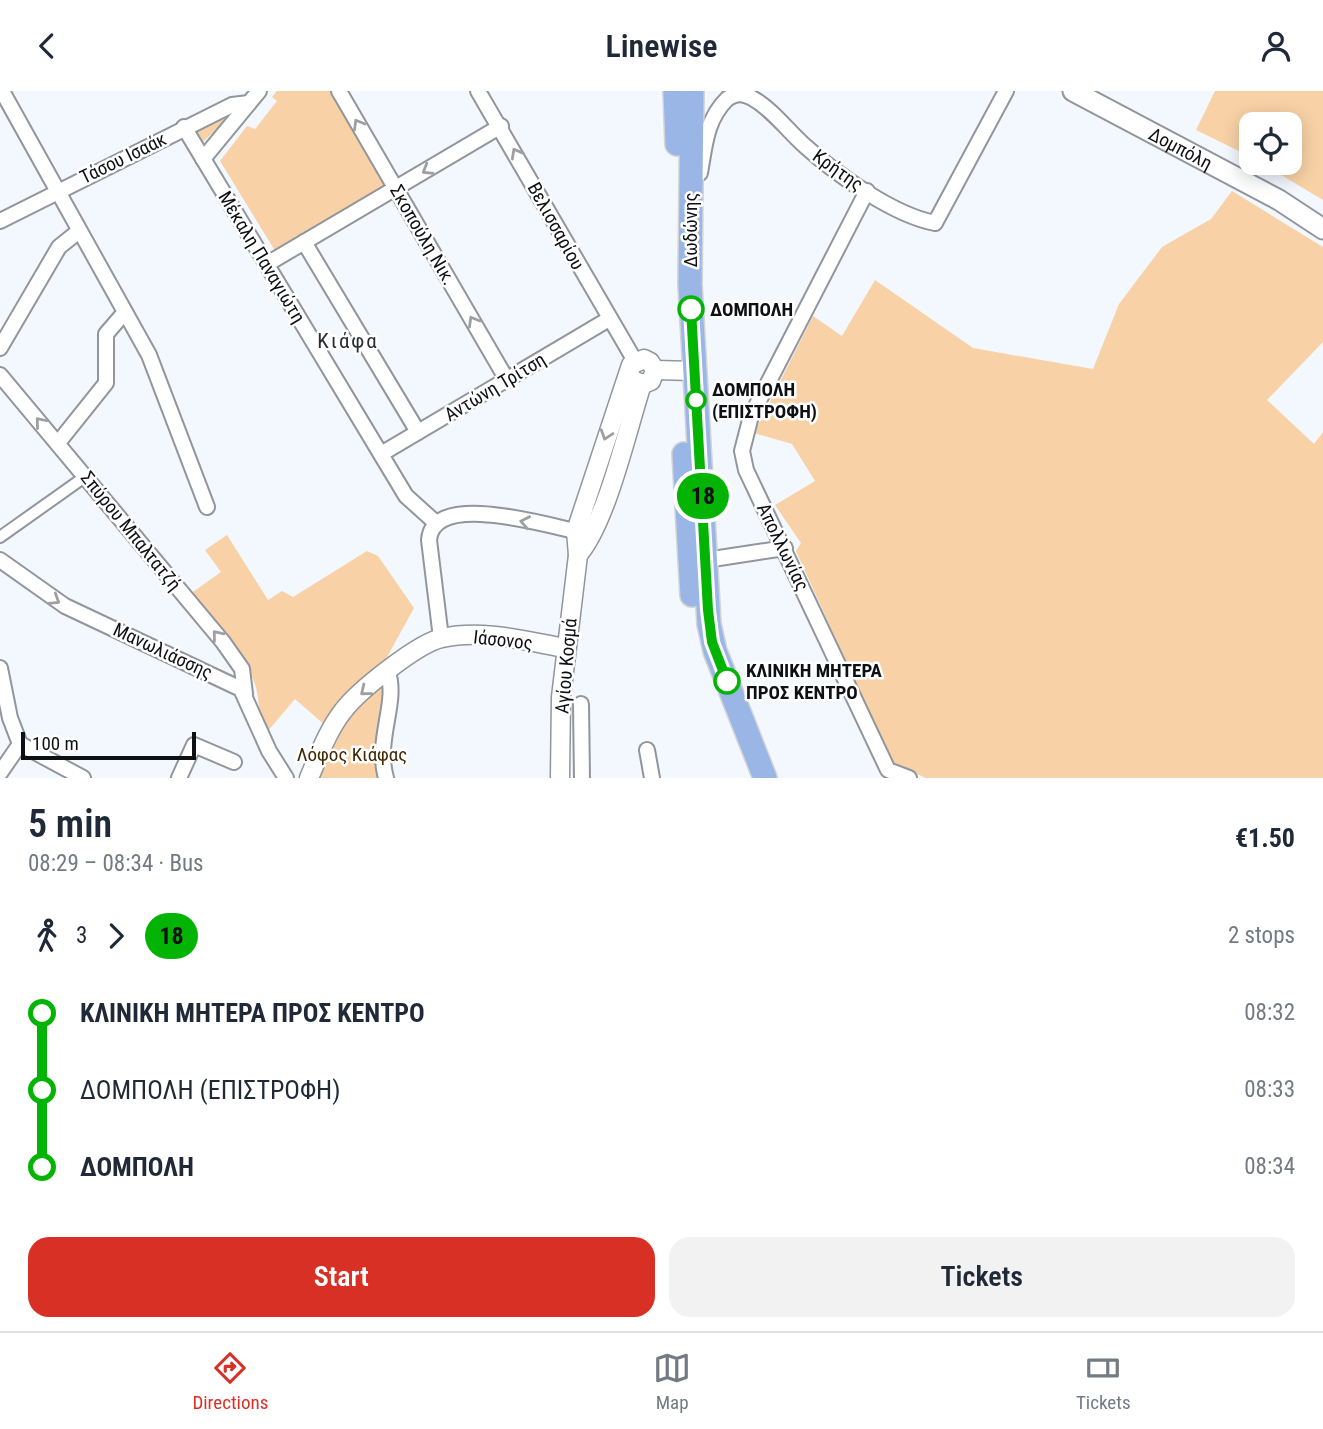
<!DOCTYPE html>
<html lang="en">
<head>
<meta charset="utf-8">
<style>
  body { margin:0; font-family:"Roboto Condensed",sans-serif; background:#f2f2f3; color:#1f2937; height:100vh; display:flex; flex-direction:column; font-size:26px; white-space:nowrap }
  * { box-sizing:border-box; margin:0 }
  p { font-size:23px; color:#747a83 }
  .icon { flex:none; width:38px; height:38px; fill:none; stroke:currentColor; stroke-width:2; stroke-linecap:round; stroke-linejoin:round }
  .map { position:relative; height:687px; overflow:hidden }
  .sheet { display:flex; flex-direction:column; background:#fff; flex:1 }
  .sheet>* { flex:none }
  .badge { padding:0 14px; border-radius:23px; font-size:24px; line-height:46px }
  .tools { position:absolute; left:1239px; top:21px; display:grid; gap:14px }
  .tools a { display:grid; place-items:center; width:63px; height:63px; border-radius:14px; background:#fff; box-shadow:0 4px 18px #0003; font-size:35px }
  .scale { position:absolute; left:21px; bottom:18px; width:175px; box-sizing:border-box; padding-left:7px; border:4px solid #0f1013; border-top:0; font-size:19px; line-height:24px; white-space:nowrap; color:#0f1013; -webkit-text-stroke:5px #fff; paint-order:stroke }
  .map>.badge { position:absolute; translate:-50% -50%; box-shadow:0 0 0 4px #fff }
  .legs { display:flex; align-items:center; gap:10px; height:77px; padding:0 28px; font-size:23px }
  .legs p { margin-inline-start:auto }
  .head { display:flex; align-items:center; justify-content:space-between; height:119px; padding:0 28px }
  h1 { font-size:38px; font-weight:600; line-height:52px }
  .action { display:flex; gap:14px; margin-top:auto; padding:14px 28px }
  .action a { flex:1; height:80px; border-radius:21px; background:#d93025; color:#fff; font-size:28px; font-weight:600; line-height:80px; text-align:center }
  .action a+a { background:#f2f2f3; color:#1f2937 }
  ul { padding:0 28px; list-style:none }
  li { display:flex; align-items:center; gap:24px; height:77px; font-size:26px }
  li i { display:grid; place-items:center; width:10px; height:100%; margin:0 9px; background:currentColor }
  li i::after { content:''; width:18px; height:18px; margin:-9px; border:5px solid; border-radius:50%; background:#fff }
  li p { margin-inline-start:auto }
  li:first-child i { background:linear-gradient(#0000 50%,currentColor 0) }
  li:last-child i { background:linear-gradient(currentColor 50%,#0000 0) }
  header { display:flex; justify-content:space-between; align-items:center; height:91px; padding:0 28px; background:#fff; font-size:32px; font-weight:600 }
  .dock { display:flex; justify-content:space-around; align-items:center; height:98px; border-top:2px solid #e0e1e3; background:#fff; font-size:19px; color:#747a83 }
  .dock a { display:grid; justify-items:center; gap:4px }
  .dock .current { color:#d93025 }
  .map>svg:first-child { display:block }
</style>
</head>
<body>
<header><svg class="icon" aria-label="back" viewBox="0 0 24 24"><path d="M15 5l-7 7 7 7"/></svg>Linewise<svg class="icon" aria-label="person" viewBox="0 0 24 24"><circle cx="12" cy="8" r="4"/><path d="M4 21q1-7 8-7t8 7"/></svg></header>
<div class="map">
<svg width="1323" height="687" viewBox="0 0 1323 687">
  <rect width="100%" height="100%" fill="#f3f7fe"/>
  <g fill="#f8d2a6">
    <path d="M277,0H335L390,97L277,163L220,70L247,35L255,38L277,10L272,6Z"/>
    <path d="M1215,0H1323V109L1261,72H1290V33H1251V66L1196,39Z"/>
    <path d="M221,27L225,30L202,52L196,38Z"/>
    <path d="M1232,100L1323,156V251L1267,309L1314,353L1323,341V687H926L897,674L890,668L796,460L801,452L775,414L815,390L792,353L754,342L813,225L842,245L875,189L973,257L1093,278L1119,213L1162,156L1211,128Z"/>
    <path d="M227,444L268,509L282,500L293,506L367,460L378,465L414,517L386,568L326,635L295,608L267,641C256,624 261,605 253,588C239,557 211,529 190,503L221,481L205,459Z"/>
    <path d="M379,595L387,601C379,631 373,657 380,687H320L342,630Z"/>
  </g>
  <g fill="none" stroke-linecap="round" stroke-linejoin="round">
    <g stroke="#91969d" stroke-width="14">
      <path id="pedestrian" d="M0,446L86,385"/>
    </g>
    <g stroke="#91969d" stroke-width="18">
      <g id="minor">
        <path d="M2,0L149,264L207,416"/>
        <path d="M339,0L507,289"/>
        <path d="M478,0L635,270"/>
        <path d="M184,36L406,405L436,432"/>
        <path d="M203,68L259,0"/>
        <path d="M700,82C705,54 706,29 727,8C736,2 743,2 752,7C772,18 788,40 805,55C836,83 893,124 935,132L1006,0"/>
        <path d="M867,100L751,325L742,360L746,379L888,679L909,687"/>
        <path d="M0,130L232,14L249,12"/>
        <path d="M304,151L418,341"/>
        <path d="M267,173L501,35"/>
        <path d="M0,257L59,156L79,140"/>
        <path d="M0,284L223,551L242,578L245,603"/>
        <path d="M58,352L106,292V243L125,221"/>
        <path d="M381,363L609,228"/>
        <path d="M0,469L65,515L241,598L269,660L286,687"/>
        <path d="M706,469L785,457"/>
        <path d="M441,547L429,449C433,398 552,436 584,442"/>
        <path d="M0,577L10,627L20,653"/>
        <path d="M581,613L582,687"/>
        <path d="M20,653L83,687"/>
        <path d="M647,659L652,687"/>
        <path d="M0,682L20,653"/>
        <path d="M179,687L194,654L234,671"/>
        <path d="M386,687C375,648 398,613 388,581"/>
      </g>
    </g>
    <g stroke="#91969d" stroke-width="21">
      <g id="tertiary">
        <path d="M655,279L694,280"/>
        <path d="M578,464C607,430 627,339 642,293"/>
        <path d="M309,687C319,664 328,639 343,620C358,600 418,552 442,547C483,538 525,550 565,557"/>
        <path d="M560,687L561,606L578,464L576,440L631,274L644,268L650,271L655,279L651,290L643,293L632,289L629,280"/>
      </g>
    </g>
    <g stroke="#91969d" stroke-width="23">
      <g id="secondary">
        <path id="s1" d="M1073,0L1279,109L1323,138"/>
      </g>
    </g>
    <g stroke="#d4d4d5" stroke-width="26">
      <g id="primary">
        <path d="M675,0L677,53"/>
        <path d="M692,0L690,193L709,533L715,560L765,687"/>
        <path d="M684,363L692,504"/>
      </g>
    </g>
    <use href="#pedestrian" stroke="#fff" stroke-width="10"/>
    <use href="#minor" stroke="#fff" stroke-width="14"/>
    <use href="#tertiary" stroke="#fff" stroke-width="18"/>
    <use href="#secondary" stroke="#fff" stroke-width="19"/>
    <use href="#primary" stroke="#9ab6e6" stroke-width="23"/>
  </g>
  <defs><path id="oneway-chevron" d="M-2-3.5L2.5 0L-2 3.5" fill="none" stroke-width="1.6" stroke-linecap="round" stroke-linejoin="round" transform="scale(1.75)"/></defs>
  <g stroke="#9f9fa1">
    <use href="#oneway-chevron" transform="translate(358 33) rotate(-120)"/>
    <use href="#oneway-chevron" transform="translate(516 62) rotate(-119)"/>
    <use href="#oneway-chevron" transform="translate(427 79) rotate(149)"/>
    <use href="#oneway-chevron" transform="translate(473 230) rotate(-120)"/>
    <use href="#oneway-chevron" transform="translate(40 331) rotate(-130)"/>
    <use href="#oneway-chevron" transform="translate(606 344) rotate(108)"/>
    <use href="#oneway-chevron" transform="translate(525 431) rotate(-169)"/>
    <use href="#oneway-chevron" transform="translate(55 509) rotate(32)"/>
    <use href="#oneway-chevron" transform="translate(217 544) rotate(-129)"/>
    <use href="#oneway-chevron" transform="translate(365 600) rotate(141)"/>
  </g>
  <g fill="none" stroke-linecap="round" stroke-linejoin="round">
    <g stroke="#fff" stroke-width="16">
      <path id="line-1" d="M691,218L708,519L712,551L727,590"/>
    </g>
    <use href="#line-1" stroke="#04b404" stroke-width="10"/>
  </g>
  <g fill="#fff" stroke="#04b404" stroke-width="3.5">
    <circle cx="691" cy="218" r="12"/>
    <circle cx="696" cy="309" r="9"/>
    <circle cx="727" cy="590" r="12"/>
  </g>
  <g text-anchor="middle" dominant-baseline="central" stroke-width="5" stroke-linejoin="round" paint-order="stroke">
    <g font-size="19" fill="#0f1013" stroke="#fff">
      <text stroke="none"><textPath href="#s1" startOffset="122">Δομπόλη</textPath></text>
      <text transform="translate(123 67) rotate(-26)">Τάσου Ισαάκ</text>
      <text transform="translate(838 79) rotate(35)">Κρήτης</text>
      <text transform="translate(556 135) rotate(61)">Βελισσαρίου</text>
      <text transform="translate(690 139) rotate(-90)">Δωδώνης</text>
      <text transform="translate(423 144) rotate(60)">Σκοπούλη Νικ.</text>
      <text transform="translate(262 166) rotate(59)">Μέκαλη Παναγιώτη</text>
      <text transform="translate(495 296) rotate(-31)">Αντώνη Τρίτση</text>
      <text transform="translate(131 440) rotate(51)">Σπύρου Μπαλτατζή</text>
      <text transform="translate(783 456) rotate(64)">Απολλωνίας</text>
      <text transform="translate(503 549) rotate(6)">Ιάσονος</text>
      <text transform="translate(163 560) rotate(25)">Μανωλιάσσης</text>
      <text transform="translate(566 575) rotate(-85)">Αγίου Κοσμά</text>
    </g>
    <g font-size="19" font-weight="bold" fill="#0f1013" stroke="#fff" text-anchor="start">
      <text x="710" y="218">ΔΟΜΠΟΛΗ</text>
      <text x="712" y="298">ΔΟΜΠΟΛΗ<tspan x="712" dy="22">(ΕΠΙΣΤΡΟΦΗ)</tspan></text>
      <text x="746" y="579">ΚΛΙΝΙΚΗ ΜΗΤΕΡΑ<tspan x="746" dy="22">ΠΡΟΣ ΚΕΝΤΡΟ</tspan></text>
    </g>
    <g font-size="19" fill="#412805" stroke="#fff">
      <text x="352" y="663">Λόφος Κιάφας</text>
    </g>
    <g font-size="21" letter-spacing="2" fill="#2a2e34" stroke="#fff">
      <text x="348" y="250">Κιάφα</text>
    </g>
  </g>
</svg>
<div class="tools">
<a><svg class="icon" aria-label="locate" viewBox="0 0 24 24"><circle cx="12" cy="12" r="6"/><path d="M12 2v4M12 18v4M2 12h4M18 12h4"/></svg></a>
</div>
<div class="scale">100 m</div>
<b class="badge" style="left:703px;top:405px;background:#04b404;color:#111">18</b>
</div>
<section class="sheet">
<div class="head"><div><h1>5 min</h1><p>08:29 – 08:34 · Bus</p></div><b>€1.50</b></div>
<div class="legs"><svg class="icon" aria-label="walk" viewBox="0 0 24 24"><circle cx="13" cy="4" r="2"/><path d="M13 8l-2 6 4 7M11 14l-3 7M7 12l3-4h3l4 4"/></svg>3<svg class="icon" aria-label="forward" viewBox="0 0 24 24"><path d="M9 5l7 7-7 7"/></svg><b class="badge" style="background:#04b404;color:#111">18</b><p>2 stops</p></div>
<ul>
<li><i style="color:#04b404"></i><b>ΚΛΙΝΙΚΗ ΜΗΤΕΡΑ ΠΡΟΣ ΚΕΝΤΡΟ</b><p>08:32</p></li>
<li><i style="color:#04b404"></i><span>ΔΟΜΠΟΛΗ (ΕΠΙΣΤΡΟΦΗ)</span><p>08:33</p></li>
<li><i style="color:#04b404"></i><b>ΔΟΜΠΟΛΗ</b><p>08:34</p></li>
</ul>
<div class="action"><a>Start</a><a>Tickets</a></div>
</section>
<nav class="dock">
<a class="current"><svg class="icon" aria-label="directions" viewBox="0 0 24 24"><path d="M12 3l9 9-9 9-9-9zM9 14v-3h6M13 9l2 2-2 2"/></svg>Directions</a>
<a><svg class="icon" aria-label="map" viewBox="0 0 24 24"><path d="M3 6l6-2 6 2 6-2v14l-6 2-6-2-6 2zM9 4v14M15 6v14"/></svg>Map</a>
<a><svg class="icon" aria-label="tickets" viewBox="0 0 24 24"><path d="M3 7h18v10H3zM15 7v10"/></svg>Tickets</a>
</nav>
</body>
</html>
